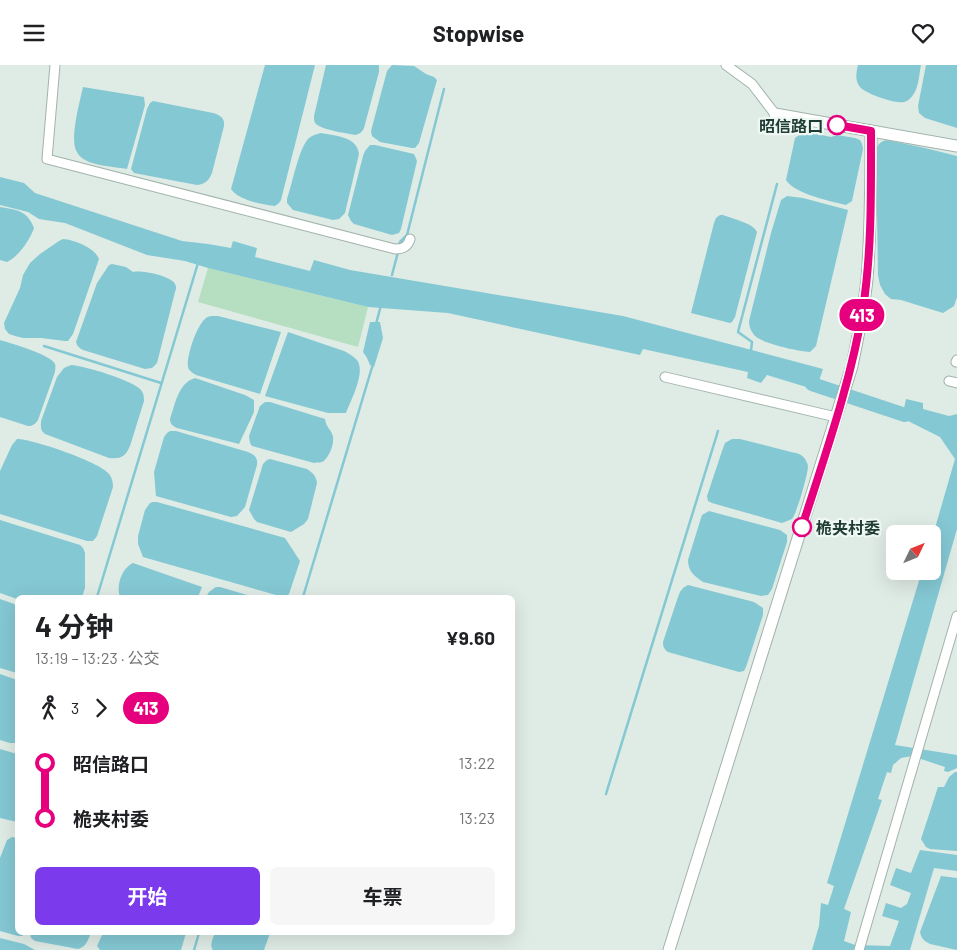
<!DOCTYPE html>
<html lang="zh">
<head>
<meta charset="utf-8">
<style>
  body { margin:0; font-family:Barlow,"Noto Sans SC",sans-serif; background:#f6f6f6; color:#202124; height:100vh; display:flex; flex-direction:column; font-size:19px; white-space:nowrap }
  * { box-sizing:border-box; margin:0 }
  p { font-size:16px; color:#757577 }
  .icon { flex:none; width:28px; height:28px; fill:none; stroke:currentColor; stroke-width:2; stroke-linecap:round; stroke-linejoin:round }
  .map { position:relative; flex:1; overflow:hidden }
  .drawer { position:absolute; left:15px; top:530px; width:500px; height:340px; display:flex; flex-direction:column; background:#fff; border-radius:8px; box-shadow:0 5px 20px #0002 }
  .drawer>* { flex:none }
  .badge { padding:0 10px; border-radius:16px; font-size:18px; line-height:32px }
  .needle { width:32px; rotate:47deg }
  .buttons { position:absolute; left:886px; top:460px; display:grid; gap:10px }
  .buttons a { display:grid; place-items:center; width:55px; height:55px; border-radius:8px; background:#fff; box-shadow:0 5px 20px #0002; font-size:25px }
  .map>.badge { position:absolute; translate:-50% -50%; box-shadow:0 0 0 2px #fff }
  .legs { display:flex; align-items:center; gap:8px; height:55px; padding:0 20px; font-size:16px }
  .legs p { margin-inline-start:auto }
  .head { display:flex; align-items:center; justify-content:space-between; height:85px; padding:0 20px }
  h1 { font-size:28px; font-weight:700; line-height:38px }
  .action { display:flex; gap:10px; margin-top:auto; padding:10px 20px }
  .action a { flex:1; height:58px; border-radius:8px; background:#7c3aed; color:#fff; font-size:20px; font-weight:700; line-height:58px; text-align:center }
  .action a+a { background:#f6f6f6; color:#202124 }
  ul { padding:0 20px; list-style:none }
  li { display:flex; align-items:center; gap:18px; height:55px; font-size:19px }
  li i { display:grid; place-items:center; width:8px; height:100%; margin:0 6px; background:currentColor }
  li i::after { content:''; width:12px; height:12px; margin:-6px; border:4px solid; border-radius:50%; background:#fff }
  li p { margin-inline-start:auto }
  li:first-child i { background:linear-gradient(#0000 50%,currentColor 0) }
  li:last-child i { background:linear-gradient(currentColor 50%,#0000 0) }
  header { display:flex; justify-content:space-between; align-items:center; height:65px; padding:0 20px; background:#fff; font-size:22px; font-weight:700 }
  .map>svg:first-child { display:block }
</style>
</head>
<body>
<header><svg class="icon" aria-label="menu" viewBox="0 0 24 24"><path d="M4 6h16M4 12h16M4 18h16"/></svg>Stopwise<svg class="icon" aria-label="heart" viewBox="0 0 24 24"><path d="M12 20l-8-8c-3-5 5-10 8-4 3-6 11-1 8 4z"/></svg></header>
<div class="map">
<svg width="957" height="885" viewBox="0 0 957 885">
  <rect width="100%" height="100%" fill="#dfebe5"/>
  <path fill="#b6dec0" d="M208,203L368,242L358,282L198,237Z"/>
  <g fill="#84c8d3">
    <path d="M265,0H315L281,135L279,138L275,141C263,140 238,135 231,124Z"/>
    <path d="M326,0H379V7L364,63C362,67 360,69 355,70C346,68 322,65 316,59C314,56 314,55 314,51Z"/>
    <path d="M392,0L414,1L426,9L434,12L437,15L419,78L415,83H412L380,77L372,71L371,66L387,6Z"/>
    <path d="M858,0H921C919,9 919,22 913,30C911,33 908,36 904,37C895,39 866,29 860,22C855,16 856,8 858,0Z"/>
    <path d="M926,0H957V63L925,53L919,48L918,41Z"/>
    <path d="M83,22L144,32L145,40L127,104C116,102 99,101 89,97C85,95 79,92 77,87C69,75 80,36 83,22Z"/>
    <path d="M153,36L213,48C220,50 225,53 224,61L212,108C209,115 206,119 197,120L134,108L131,104L147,44L150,38Z"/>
    <path d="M808,67L831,72L837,70L855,73L860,75L862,79L863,84L852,136L846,140C830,136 795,129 786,115L795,73L802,68Z"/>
    <path d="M321,68C335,71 357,71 359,89L345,148L339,154L333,155L293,145L287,138V134C292,120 299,82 309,73C313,70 317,69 321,68Z"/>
    <path d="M887,75L925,83L957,91V232L954,241L943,248L901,235L891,234L885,229L880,220L878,210L876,85C878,79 881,76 887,75Z"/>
    <path d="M370,80H375L414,89L417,96L401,164L399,168L392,170L354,159L351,156L348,150L363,91L365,86Z"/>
    <path d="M0,112L24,118L35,128L182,176L208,179L231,183L233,176L257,183L255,192L310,206L314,195L350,205L623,251L823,304L816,325L767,310L761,318L747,313L748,307L643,284L640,290L448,248L368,242L208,203L185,196L147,190L65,158L39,154L28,147L0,140Z"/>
    <path d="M787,131L803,133L848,145L816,281L810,287C798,286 764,279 755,271C751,266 749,262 749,256L771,168L781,135Z"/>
    <path d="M0,142C17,145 27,145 34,163C30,175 18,192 7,197L0,195Z"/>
    <path d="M720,150H723C733,154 753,158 757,167L735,252L732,257L730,258L691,248L714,158L716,153Z"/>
    <path d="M63,174C75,175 95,183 99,194L73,269L68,276H65L41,273H23L15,271L9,269L5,264L4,258L20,223L23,210L30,198L40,189L59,176Z"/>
    <path d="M112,199L126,202L133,207C142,205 171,211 175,219C177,223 176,224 175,227L157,298L152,303L145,304L83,285C79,283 77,281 76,277L97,218L109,200Z"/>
    <path d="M212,251H218L281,267L260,329L196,310C193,308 189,306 188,302C186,292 197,260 205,254C206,252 210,251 212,251Z"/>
    <path d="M370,257H380L383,273L374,302L370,300L367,293L363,287Z"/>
    <path d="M288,267L344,286C348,288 353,291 357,295C366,307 351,335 346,348H328L265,331Z"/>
    <path d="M0,275C10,278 52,290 55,299C56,302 55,304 55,307L38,355C35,359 33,361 28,361L0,352Z"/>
    <path d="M71,300C85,301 132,315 141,325C144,329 144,332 144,336L130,381C125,392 121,394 109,393L45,369C40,365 41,362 41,356L57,312L64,303Z"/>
    <path d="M195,313L245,330L254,335V347L239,379L177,363C173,361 170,359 170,354C175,340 178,318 195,313Z"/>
    <path d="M906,334L923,338V344L949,351L957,349V464L895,680L957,690V703L948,707L944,706L945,702L912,691L901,693L893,700L891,708L887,707L878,734L882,735L844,844L851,847L844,876L855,880L890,881L899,856L882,851L886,838L901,843L907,839L911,828L890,820L896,803L911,808L920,785L957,790V806L934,803L910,885H812L819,861L821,838L828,840L834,821L827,818L922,506H932L933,470L955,394L940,372L902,353Z"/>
    <path d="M265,337H270L325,354C326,363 332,365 333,372C334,380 329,393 322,397C319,398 317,397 314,398L252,381L250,378L249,371L260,341Z"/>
    <path d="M170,366H176L248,387C254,390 258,392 257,400L245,442L237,451L231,452L156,431L154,407L164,372L167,368Z"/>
    <path d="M17,374C33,374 99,397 108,408C112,412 113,417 113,422L97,471L93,476H87L0,449V406L12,380Z"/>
    <path d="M732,374H740L791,387C796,388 802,389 805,394C806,395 808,400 808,401C808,409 797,448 792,454L782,458L712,438L708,436L707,431L722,386L725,378Z"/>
    <path d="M270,394L307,404C313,408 316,411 317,418L308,454L304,459L291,467L257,457L254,454L249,445L263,399L267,395Z"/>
    <path d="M153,437H157L285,473L300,496L289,529L287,532H283L143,492L138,479V471L145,445L150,438Z"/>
    <path d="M709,446L780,465L787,470V477L772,524L768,530L761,531L703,517C694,511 688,506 688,495L701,453L702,450Z"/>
    <path d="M0,455L80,480L83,483L85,488V523L82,532H18L17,534L0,528Z"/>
    <path d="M133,498L202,522L198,532H120C116,521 121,504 133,498Z"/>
    <path d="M688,520L754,537L763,543V550L746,602L744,606L739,607L668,587C664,584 663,582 663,577L678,532C680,526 682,523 688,520Z"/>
    <path d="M216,522H220L254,532H206L209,527Z"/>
    <path d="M0,534L17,540V608L0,603Z"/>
    <path d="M0,609L17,615V678H10L0,675Z"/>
    <path d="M0,684L17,689V757L0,753Z"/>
    <path d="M955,707H957V786L930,784L926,782L921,774L938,722H944L949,712Z"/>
    <path d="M12,772L17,773L18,868H26L22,871H18L0,866V793L7,775Z"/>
    <path d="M941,811L957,813V885L930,879C924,876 921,873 920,867Z"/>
    <path d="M30,868H91C88,875 86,882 78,884L35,876L31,873Z"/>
    <path d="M103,868H186L181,885H100L97,881Z"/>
    <path d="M215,868H270L264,885H213C209,880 213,873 215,868Z"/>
    <path d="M0,873L24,879L35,885H0Z"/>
  </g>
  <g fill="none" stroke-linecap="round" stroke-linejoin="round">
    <g stroke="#84c8d3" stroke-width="2.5">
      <path d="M399,182L400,177L407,170L444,24"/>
      <path d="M392,210L398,187"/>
      <path d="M376,259L381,240"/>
      <path d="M44,281L161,318"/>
      <path d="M751,285L752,277L738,267L777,119"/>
      <path d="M97,532L198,198"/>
      <path d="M303,532L373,299"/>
      <path d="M606,729L718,366"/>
      <path d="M194,885L199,868"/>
    </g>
    <path stroke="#84c8d3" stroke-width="14" d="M812,319L905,350"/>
    <g stroke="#a2b3ac" stroke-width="11">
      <g id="minor">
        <path d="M55,0L47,94L395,184C404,184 408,181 410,174"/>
        <path d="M726,0L752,19L775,49"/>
        <path d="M956,297L957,295"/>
        <path d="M665,312L836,352"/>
        <path d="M949,316L957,318"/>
        <path d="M859,885L957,551"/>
      </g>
    </g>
    <g stroke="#a2b3ac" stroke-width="13">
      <g id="tertiary">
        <path d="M775,49L957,81"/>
        <path d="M669,885L852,301C858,272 864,243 867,214C871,165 871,115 871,66"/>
      </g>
    </g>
    <use href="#minor" stroke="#fff" stroke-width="9"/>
    <use href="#tertiary" stroke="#fff" stroke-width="11"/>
  </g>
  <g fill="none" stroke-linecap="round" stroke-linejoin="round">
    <g stroke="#fff" stroke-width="11">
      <path id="line-1" d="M802,462C825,390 851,317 863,243C872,185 871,124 871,66L837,60"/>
    </g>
    <use href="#line-1" stroke="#e6007e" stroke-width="8"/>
  </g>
  <g fill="#fff" stroke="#e6007e" stroke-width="2.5">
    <circle cx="837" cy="60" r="9"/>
    <circle cx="802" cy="462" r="9"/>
  </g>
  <g text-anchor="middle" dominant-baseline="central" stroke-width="4.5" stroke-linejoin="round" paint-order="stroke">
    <g font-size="16" font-weight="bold" fill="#1f3c34" stroke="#eff8f3" text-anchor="end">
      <text x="823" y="60">昭信路口</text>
      <text x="816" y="462" text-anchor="start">桅夹村委</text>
    </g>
  </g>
</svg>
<div class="buttons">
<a><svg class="needle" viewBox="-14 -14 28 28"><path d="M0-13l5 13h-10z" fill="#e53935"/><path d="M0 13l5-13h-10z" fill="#757577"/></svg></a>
</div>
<b class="badge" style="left:862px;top:250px;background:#e6007e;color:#fff">413</b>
<section class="drawer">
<div class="head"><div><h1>4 分钟</h1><p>13:19 – 13:23 · 公交</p></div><b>¥9.60</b></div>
<div class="legs"><svg class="icon" aria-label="walk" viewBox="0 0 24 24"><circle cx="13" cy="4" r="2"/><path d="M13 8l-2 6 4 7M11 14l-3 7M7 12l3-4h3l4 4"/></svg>3<svg class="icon" aria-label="forward" viewBox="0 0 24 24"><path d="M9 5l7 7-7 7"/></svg><b class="badge" style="background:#e6007e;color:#fff">413</b></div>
<ul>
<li><i style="color:#e6007e"></i><b>昭信路口</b><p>13:22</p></li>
<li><i style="color:#e6007e"></i><b>桅夹村委</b><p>13:23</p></li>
</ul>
<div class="action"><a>开始</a><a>车票</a></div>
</section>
</div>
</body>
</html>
